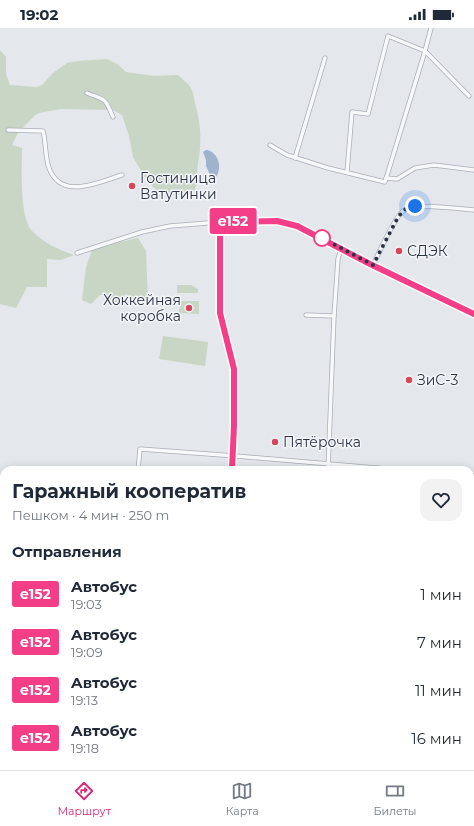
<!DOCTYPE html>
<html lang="ru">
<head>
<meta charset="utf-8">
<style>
  body { margin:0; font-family:Montserrat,sans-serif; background:#f2f2f3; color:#1f2937; height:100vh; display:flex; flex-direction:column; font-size:15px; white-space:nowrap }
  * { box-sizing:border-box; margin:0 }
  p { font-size:13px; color:#747a83 }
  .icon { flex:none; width:22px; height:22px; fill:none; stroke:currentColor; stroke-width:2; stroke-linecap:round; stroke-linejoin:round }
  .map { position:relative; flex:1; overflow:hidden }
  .drawer { position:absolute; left:0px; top:438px; width:474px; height:304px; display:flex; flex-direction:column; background:#fff; border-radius:12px 12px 0 0; box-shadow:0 2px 10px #0003 }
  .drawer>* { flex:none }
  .badge { padding:0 8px; border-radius:3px; font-size:14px; line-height:26px }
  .you { position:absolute; width:20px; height:20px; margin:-10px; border:3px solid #fff; border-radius:50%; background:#1a73e8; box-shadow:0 0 0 6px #1a73e833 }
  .map>.badge { position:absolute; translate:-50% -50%; box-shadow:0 0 0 2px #fff }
  h2 { padding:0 12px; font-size:15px; line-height:36px }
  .round { display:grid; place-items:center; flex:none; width:42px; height:42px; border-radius:12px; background:#f2f2f3 }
  .overview { display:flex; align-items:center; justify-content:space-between; height:68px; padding:0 12px }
  h1 { font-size:19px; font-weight:700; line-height:30px }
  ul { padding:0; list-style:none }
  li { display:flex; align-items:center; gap:12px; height:48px; padding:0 12px }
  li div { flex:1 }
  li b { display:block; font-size:15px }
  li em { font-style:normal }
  li .badge { min-width:44px; font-weight:700; text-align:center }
  .status { display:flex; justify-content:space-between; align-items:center; height:28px; padding:0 20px; background:#fff; direction:ltr }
  .status svg { height:11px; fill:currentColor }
  .tab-bar { display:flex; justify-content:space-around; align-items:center; height:56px; border-top:1px solid #e0e1e3; background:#fff; font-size:11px; color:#747a83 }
  .tab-bar a { display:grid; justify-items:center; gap:2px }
  .tab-bar .selected { color:#db2777 }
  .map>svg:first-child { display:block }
</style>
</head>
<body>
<div class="status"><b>19:02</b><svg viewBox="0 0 49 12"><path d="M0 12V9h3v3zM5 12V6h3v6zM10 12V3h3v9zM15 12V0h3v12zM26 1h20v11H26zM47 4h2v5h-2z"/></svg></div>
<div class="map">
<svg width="474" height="742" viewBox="0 0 474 742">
  <rect width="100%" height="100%" fill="#e4e7ec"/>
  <g fill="#c9d6c5">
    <path d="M0,22L6,29V46L10,57L37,59L42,57L53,45L67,35L78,33L107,31L117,36L126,44L154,48L178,47C182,51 188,55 191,60C193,64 194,70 195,75C201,98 202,113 198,136C196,147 200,160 190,167H169L159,164L154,160L144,148L133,129L129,108L122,87L113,82L61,81L39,85L34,88L18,105L12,117L22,120C22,139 19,189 32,203C44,215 59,222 74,227L61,232L47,231V259H27L16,280L0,276Z"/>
    <path d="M138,210L146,223L148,274L143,276L126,266L117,274H108L107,267H100L91,276L82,272L86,239L93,220Z"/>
    <path d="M177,257H191L198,261V265H177Z"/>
    <path d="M180,273H199V286L179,285Z"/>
    <path d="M163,308L208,314L205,338L159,331Z"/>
    <path d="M0,450L4,456V487H0Z"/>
    <path d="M474,540V742H329V738H470V543Z"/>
  </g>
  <path fill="#9fb4cc" d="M206,122C218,123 223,140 216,149H211L206,138V132L203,124Z"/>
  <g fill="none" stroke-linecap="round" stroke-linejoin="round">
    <g stroke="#a9aeb7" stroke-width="5">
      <g id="minor">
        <path d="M431,0L425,23L469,68"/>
        <path d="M87,65C106,73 104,68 113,89"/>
        <path d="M8,102L43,103C46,114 45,129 49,140C61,173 99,154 122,147"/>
        <path d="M270,117L287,127L328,140L385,154L425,23L388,8L368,86L352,84L347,144"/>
        <path d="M295,130L325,30"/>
        <path d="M386,150L397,151L415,140L434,137L474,142"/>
        <path d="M220,194V285L234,341V397L232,442"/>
        <path d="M77,225L142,204L170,198L220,194L269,193L284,194L304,201L370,235L474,286"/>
        <path d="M373,237C379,225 394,190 403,183C415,174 458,181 474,182"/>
        <path d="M306,287L334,288"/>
        <path d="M138,442L140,421L236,428L400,442"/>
        <path d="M328,442L334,288L338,231L341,221"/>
        <path d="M470,448H474"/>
        <path d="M470,528L474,534"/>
        <path d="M0,619L4,620"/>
      </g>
    </g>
    <g stroke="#a3abb8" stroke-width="6">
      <g id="major">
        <path d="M250,742L252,738"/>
        <path d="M308,742V738"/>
      </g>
    </g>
    <g stroke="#8b94a3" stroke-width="7">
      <g id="highway">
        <path d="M470,470L474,467"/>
        <path d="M470,480L474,477"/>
        <path d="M288,742L289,738"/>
        <path d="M294,742L295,738"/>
      </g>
    </g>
    <use href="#minor" stroke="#f7f8fa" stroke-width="3.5"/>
    <use href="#major" stroke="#fff" stroke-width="4.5"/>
    <use href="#highway" stroke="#fff" stroke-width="5.5"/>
  </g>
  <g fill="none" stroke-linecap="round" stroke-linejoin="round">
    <g stroke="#fff" stroke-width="9">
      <path id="line" d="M232,442L234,397V341L220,285V194L277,193L297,198L370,236L474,286"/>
    </g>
    <use href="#line" stroke="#f43e88" stroke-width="6"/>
    <path stroke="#2b3445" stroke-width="4" stroke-dasharray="0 7.2" d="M322,210L373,237L398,189L404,182L415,178"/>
  </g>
  <g fill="#d1495b" stroke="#f4f6f9" stroke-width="1.5">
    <circle cx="132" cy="158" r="4"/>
    <circle cx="399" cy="223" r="4"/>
    <circle cx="189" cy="280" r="4"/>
    <circle cx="409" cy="352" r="4"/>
    <circle cx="275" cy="414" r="4"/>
  </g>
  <circle fill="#fff" stroke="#f43e88" stroke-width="2" cx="322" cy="210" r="8"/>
  <g text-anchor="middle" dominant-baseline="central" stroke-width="3" stroke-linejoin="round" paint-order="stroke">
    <g font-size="14" fill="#2b3445" stroke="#f4f6f9" text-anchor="start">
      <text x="140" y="150">Гостиница<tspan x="140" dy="16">Ватутинки</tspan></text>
      <text x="407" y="223">СДЭК</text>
      <text x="181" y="272" text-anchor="end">Хоккейная<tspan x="181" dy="16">коробка</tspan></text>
      <text x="417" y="352">ЗиС-3</text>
      <text x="283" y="414">Пятёрочка</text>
    </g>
  </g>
</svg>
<div class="you" style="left:415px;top:178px"></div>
<b class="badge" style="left:233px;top:193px;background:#f43e88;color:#fff">е152</b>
<section class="drawer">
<div class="overview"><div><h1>Гаражный кооператив</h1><p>Пешком · 4 мин · 250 m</p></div><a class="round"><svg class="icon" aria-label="heart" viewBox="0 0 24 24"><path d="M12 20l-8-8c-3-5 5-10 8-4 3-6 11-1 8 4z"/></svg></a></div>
<h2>Отправления</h2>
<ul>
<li><span class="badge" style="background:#f43e88;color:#fff">е152</span><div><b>Автобус</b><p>19:03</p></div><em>1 мин</em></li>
<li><span class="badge" style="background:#f43e88;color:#fff">е152</span><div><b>Автобус</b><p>19:09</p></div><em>7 мин</em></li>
<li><span class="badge" style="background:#f43e88;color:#fff">е152</span><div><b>Автобус</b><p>19:13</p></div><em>11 мин</em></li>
<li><span class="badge" style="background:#f43e88;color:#fff">е152</span><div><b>Автобус</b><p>19:18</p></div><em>16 мин</em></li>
</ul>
</section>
</div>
<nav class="tab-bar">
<a class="selected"><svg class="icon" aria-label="directions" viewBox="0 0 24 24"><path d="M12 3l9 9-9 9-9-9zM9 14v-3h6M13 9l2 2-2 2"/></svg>Маршрут</a>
<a><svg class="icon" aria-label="map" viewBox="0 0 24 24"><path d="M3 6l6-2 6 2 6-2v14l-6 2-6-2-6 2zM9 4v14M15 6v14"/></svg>Карта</a>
<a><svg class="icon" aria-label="tickets" viewBox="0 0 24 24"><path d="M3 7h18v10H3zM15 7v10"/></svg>Билеты</a>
</nav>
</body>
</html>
